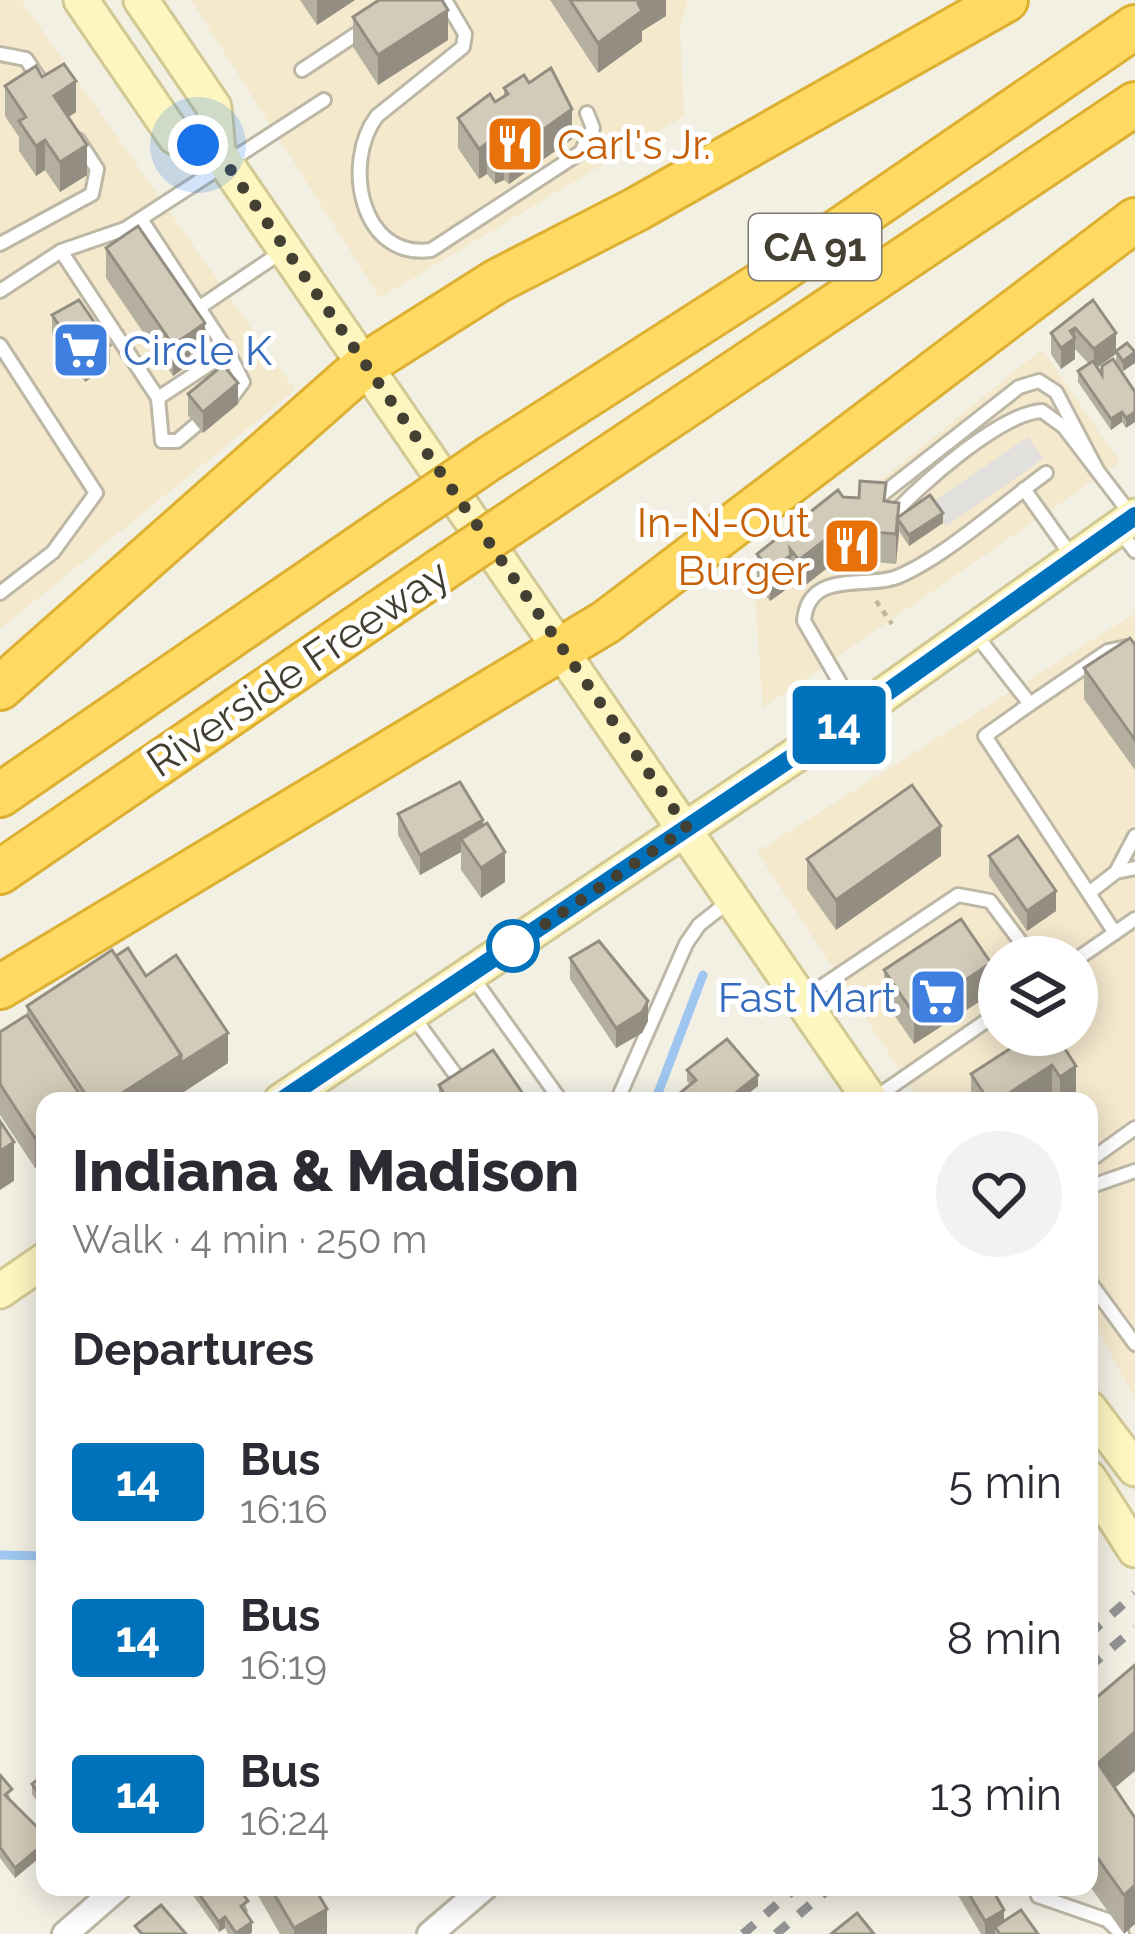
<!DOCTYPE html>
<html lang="en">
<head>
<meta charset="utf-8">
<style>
  body { margin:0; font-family:Raleway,sans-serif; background:#f2f2f3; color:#2b2b33; height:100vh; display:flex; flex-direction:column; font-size:45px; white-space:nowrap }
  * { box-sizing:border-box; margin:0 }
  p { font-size:39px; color:#7c7c81 }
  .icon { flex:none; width:66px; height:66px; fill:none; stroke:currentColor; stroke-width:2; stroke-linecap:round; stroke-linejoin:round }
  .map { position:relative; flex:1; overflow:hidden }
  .panel { position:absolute; left:36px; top:1092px; width:1062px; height:804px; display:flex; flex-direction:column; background:#fff; border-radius:24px; box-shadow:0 6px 30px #0003 }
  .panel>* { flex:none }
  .badge { padding:0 24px; border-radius:9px; font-size:42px; line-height:78px }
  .tools { position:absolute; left:978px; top:936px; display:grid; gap:24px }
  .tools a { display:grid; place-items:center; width:120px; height:120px; border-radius:50%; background:#fff; box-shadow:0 6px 30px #0003; font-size:60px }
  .you { position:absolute; width:60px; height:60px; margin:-30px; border:9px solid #fff; border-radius:50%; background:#1a73e8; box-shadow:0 0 0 18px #1a73e833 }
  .map>.badge { position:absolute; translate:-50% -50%; box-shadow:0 0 0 6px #fff }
  h2 { padding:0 36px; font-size:45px; line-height:108px }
  .round { display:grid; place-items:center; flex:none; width:126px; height:126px; border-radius:63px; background:#f2f2f3 }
  .summary { display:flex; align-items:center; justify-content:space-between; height:204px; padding:0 36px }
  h1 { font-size:57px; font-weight:800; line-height:90px }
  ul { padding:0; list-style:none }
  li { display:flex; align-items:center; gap:36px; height:156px; padding:0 36px }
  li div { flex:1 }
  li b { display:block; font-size:45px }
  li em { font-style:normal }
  li .badge { min-width:132px; font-weight:700; text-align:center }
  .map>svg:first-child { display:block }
</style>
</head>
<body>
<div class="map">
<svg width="1135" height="1934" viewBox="0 0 1135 1934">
  <rect width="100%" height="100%" fill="#f2efe3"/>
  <g fill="#f4e8cd" fill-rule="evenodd">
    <path d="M0,0H21L295,390L0,629Z"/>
    <path d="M191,0H688L680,28L684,116L380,298Z"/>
    <path d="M1042,349L1120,462L763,708L754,583Z"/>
    <path d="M1135,613V1398L1089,1313V1101H920L757,852ZM999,957H1077V1035H999Z"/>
  </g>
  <path fill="#e2e0dc" d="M1028,437L1043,459L946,526L932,502Z"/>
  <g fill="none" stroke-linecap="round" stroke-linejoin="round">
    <g stroke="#9ec6f0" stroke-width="9">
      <path d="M655,1101L703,975"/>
      <path d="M0,1555L45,1556"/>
    </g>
    <g stroke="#bdb7a6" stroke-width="18">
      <g id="lane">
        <path d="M445,0L465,34L463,47L377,116C342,162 360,260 431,250L581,152L593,128L587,113"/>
        <path d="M0,54L26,59L39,79"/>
        <path d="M302,70L367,27"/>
        <path d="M0,244L92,194L97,169L78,140"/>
        <path d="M61,251L158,398L228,352L141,219"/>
        <path d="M0,291L61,251L125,229L324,100"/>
        <path d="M200,307L283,251"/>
        <path d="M0,345L96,493L53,552L0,593"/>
        <path d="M228,352L243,382L232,397"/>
        <path d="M158,398L162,441H177L196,425"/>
        <path d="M1024,489L1073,558"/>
        <path d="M875,500L1019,387L1039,381L1056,392L1096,468"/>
        <path d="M891,517C919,485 1001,413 1042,411L1064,427L1132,516"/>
        <path d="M1118,529L1135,551"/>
        <path d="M973,631L1030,704L985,736L1115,933"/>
        <path d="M1030,704L1108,651L1127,647L1135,652"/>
        <path d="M857,712L804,621C808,569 866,589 897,577C945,557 1003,504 1046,473"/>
        <path d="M1116,872L1135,836"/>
        <path d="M1089,893L1116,872L1135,868"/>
        <path d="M1077,959L1135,919"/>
        <path d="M471,975L561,1101"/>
        <path d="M803,999L958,895L990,901L1032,957"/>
        <path d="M412,1015L466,1089L449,1101"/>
        <path d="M872,1100L999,1012"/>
        <path d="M617,1101L686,944L699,925L728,902"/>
        <path d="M1089,1161L1135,1128"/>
        <path d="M1089,1187L1135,1171"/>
        <path d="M1089,1281L1135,1344"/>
        <path d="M1038,1896L1107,1920L1122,1934"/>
      </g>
    </g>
    <g stroke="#bdb7a6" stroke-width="30">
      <g id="street">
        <path d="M65,1934L119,1887"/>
        <path d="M430,1934L485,1887"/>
      </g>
    </g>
    <g stroke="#d2c893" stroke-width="39">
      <g id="secondary">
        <path d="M81,0L175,137L218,152"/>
        <path d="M141,0L214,107L218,152L871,1101"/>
        <path d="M281,1101L858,713L1135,516"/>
        <path d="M0,1291L45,1260"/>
        <path d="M1089,1408L1135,1469"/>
        <path d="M1089,1478L1135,1550"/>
      </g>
    </g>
    <g stroke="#ddb032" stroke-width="48">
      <g id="highway">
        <path d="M490,458L764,282L1135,27"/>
        <path d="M526,513L1135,104"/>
        <path d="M0,688L366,364L497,281L637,209L1006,0"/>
        <path d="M0,795L402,518"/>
        <path d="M0,872L438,572"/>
        <path d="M0,987L606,622L1135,220"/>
      </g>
    </g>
    <path stroke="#bfb597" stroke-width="4.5" stroke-dasharray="6 6" stroke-linecap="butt" d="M876,601L892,624"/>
    <use href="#lane" stroke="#fff" stroke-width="12"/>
    <use href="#street" stroke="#fff" stroke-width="24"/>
    <use href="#secondary" stroke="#fef6c0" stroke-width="33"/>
    <use href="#highway" stroke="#feda62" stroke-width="42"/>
    <g stroke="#939393" stroke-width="9" stroke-dasharray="15 15" stroke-linecap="butt">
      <path d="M1089,1634L1135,1594"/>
      <path d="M1089,1667L1135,1628"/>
      <path d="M743,1934L797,1887"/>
      <path d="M776,1934L831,1887"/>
    </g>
    <g stroke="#ddb032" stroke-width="48" stroke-linecap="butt">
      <g id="highway-bridge">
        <path d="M402,518L490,458"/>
        <path d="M438,572L526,513"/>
      </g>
    </g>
    <use href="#highway-bridge" stroke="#feda62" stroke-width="42"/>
  </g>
  <g fill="#b5af9f">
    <path d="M300,0H355L317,25Z"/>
    <path d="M550,0H666V16L642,31V41L598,73Z"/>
    <path d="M353,17L448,40L378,85L353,47Z"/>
    <path d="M42,77L76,112L68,117L87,175L60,192L45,170L36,176L19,151V137L5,116V86Z"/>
    <path d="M529,83L572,139L509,184L504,180L495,184L487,174L479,179L458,148V118L504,96V88Z"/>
    <path d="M106,248L205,353L173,376L106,278Z"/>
    <path d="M1093,300L1116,350L1135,363L1123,371L1116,361V354L1097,368L1102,375L1135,392L1126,428L1122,422L1111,430L1078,382V371L1089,364L1075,349V359L1061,369L1051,354V333Z"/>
    <path d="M52,315L110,365L85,382L52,335Z"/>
    <path d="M188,394L238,404L203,433L188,415Z"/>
    <path d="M843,497L886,501L899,517L943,523L909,546L899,531L896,564L839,559L799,590L791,580V586L770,601L757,584V554Z"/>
    <path d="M1135,645V770L1084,699V668Z"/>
    <path d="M398,814L483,826L505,882L481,898L461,870V852L420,875L398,835Z"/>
    <path d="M941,856L836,930L807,889V859Z"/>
    <path d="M989,856L1056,911L1027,931L989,876Z"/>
    <path d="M116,956L146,976L228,1063L170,1101H45V1161L35,1168L0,1115V1032L27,1015V1006Z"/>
    <path d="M570,958L648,1021L642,1033L616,1048L570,979Z"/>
    <path d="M884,970L991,994L914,1044L884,1000Z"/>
    <path d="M1031,1035L1076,1096L1069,1101H1055L1052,1096L1044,1101H971V1074Z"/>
    <path d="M687,1070L758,1086L738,1101H680V1093L690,1084L687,1081Z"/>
    <path d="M439,1085L528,1101H439Z"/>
    <path d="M1089,1704L1115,1788L1135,1818L1124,1934L1089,1885Z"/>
    <path d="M45,1774V1813L32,1794V1784Z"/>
    <path d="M0,1775L11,1800L42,1840L45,1853L15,1878L0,1858Z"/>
    <path d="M192,1887H238L248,1911L246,1913L252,1932L250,1934H228L225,1928L219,1932L192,1894Z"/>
    <path d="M253,1887H314L327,1934H280Z"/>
    <path d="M956,1887H991L1004,1921L1038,1934H981L956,1892Z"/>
  </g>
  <g fill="#948e82">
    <path d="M317,0H355L317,25Z"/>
    <path d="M643,0H666V16L642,31V41L598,73V43Z"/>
    <path d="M448,10V40L378,85V55Z"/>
    <path d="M76,81V112L54,127V96Z"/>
    <path d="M572,109V139L509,184V154Z"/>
    <path d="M45,140V170L36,176V146Z"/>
    <path d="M487,143V174L479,179V149Z"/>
    <path d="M87,145V175L60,192V162Z"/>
    <path d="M504,149V180L495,184V154Z"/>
    <path d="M205,323V353L173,376V345Z"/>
    <path d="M1075,328V359L1061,369V348L1070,331Z"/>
    <path d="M1116,333V354L1094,369V349Z"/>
    <path d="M110,345V365L85,382V362Z"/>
    <path d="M1135,352V363L1123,371V361Z"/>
    <path d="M238,383V404L203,433V412Z"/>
    <path d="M1122,412V422L1111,430V419Z"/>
    <path d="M1135,412V422L1126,428V418Z"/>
    <path d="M899,503V533L896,564V534Z"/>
    <path d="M943,513V523L909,546V535Z"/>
    <path d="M839,529V559L799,590V560Z"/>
    <path d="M791,555V586L770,601V571Z"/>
    <path d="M483,820V841L461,839V852L420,875V855Z"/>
    <path d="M941,826V856L836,930V900Z"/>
    <path d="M505,852V882L481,898V868Z"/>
    <path d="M1056,891V911L1027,931V911Z"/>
    <path d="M991,963V994L914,1044V1014Z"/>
    <path d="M648,1001V1021L642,1033L616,1048V1028Z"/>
    <path d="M228,1033V1063L170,1101H110L181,1055Z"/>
    <path d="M1052,1065V1096L1044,1101H997Z"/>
    <path d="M1076,1066V1096L1069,1101H1060V1077Z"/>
    <path d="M758,1075V1086L738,1101H732V1096Z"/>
    <path d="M45,1131V1161L35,1168V1138Z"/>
    <path d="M14,1142V1181L0,1190V1151Z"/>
    <path d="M1135,1732V1771L1098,1802V1763Z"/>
    <path d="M45,1843V1853L15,1878V1868Z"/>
    <path d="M1135,1885V1924L1124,1934V1895Z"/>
    <path d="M327,1909V1934H294V1928Z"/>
    <path d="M1004,1910V1931L995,1927V1934H985V1921Z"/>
    <path d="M225,1917V1928L219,1932V1922Z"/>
    <path d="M252,1922V1932L250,1934H236Z"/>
  </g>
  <g fill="#d3cbb9" stroke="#948e82" stroke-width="3">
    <path d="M379,0H442L448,10L378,55L353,17Z"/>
    <path d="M570,0H643L638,3L642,11L598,43Z"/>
    <path d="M64,64L76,81L54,96L87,145L60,162L45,140L36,146L19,121L26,117L5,86L36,66L42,77Z"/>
    <path d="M551,68L572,109L509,154L504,149L495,154L487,143L479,149L458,118L490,94L495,102L508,94L504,88L524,75L529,83Z"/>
    <path d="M138,226L205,323L173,345L106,248Z"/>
    <path d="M79,300L110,345L85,362L52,315Z"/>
    <path d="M1093,300L1116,333L1094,349L1075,328L1070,331L1075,338L1061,348L1051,333Z"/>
    <path d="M1127,343L1135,352L1123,361L1116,351Z"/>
    <path d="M1113,359L1135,392V412L1126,418L1122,412L1111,419L1078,371L1093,361L1102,375V366Z"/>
    <path d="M223,365L238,383L203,412L188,394Z"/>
    <path d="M860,481L886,483L884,501L899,503L896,534L839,529L799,560L790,549L791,555L770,571L757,554L838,490L843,497L859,498Z"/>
    <path d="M930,495L943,513L909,535L897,518Z"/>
    <path d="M1130,638L1135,645V740L1084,668Z"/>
    <path d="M460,782L483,820L420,855L398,814Z"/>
    <path d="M912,785L941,826L836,900L807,859Z"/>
    <path d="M487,823L505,852L481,868L461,839Z"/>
    <path d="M1018,836L1056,891L1027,911L989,856Z"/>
    <path d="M961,919L991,963L914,1014L884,970Z"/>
    <path d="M599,941L648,1001L642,1012L616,1028L570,958Z"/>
    <path d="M128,948L146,976L176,955L228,1033L181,1063V1055L116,956Z"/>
    <path d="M112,950L181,1055L110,1101H90L27,1006Z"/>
    <path d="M27,1015L84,1101H45V1131L35,1138L0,1084V1032Z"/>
    <path d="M1031,1035H1056L1076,1066L1060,1077L1052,1065L997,1101H989L971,1074Z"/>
    <path d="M727,1039L758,1075L732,1096L736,1101H683L680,1093L696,1080L687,1070Z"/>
    <path d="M493,1050L528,1101H448L439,1085Z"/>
    <path d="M0,1121L14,1142L0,1151Z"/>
    <path d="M1135,1665V1732L1098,1763L1135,1818V1885L1124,1895L1089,1846V1704Z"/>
    <path d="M45,1774V1802L32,1784Z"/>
    <path d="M0,1775L12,1789L5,1795L42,1832L38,1835L45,1843L15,1868L0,1847Z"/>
    <path d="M194,1887H238L248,1901L241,1906L252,1922L236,1933L225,1917L219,1922Z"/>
    <path d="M270,1887H314L327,1909L294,1928Z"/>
    <path d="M965,1887H991L1004,1910L985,1921Z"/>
    <path d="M161,1905L186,1934H142L135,1926Z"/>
    <path d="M1021,1910L1038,1934H1000L995,1927Z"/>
    <path d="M857,1913L874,1934H831Z"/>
  </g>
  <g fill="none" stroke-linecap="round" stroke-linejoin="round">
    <g stroke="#fff" stroke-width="27">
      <path id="line" d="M281,1101L858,713L1135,516"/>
    </g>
    <use href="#line" stroke="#0072bc" stroke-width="18"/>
    <path stroke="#433f33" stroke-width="12" stroke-dasharray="0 21.6" d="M198,145L218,152L226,163L687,828L513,946"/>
  </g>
  <defs>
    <g id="restaurant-square" transform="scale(3)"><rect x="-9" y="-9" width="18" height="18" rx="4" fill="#e8710a" stroke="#fff"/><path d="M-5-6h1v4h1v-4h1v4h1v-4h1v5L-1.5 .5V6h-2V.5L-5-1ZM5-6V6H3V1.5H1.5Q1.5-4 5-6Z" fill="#fff"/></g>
    <g id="supermarket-square" transform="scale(3)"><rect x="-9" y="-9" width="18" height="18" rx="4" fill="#3f7fe0" stroke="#fff"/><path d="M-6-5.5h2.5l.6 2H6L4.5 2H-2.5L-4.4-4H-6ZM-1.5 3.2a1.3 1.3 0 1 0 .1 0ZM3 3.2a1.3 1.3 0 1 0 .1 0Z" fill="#fff"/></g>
  </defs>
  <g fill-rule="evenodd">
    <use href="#restaurant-square" x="515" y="144"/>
    <use href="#supermarket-square" x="81" y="350"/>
    <use href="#restaurant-square" x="852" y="546"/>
    <use href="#supermarket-square" x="938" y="997"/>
  </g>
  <circle fill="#fff" stroke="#0072bc" stroke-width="6" cx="513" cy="946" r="24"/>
  <g text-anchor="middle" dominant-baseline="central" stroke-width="10" stroke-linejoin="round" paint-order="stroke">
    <rect fill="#fff" stroke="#7b7970" stroke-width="3" x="749" y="214" width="132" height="66" rx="9"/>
    <g font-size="39" font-weight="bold" fill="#433f33">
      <text x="815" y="247">CA 91</text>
    </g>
    <g font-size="42" fill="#c56008" stroke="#fff" text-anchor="start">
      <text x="557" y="144">Carl's Jr.</text>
      <text x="810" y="522" text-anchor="end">In-N-Out<tspan x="810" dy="48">Burger</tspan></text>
    </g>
    <g font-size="42" fill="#366cbe" stroke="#fff" text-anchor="start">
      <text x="123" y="350">Circle K</text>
      <text x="896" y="997" text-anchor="end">Fast Mart</text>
    </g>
    <g font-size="42" fill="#433f33" stroke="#fff">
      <text transform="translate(298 668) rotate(-34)">Riverside Freeway</text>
    </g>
  </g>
</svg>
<div class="tools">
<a><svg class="icon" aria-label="layers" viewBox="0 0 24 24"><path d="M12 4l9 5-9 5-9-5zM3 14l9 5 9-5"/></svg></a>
</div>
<div class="you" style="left:198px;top:145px"></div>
<b class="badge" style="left:839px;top:725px;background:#0072bc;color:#fff">14</b>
<section class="panel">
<div class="summary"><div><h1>Indiana &amp; Madison</h1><p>Walk · 4 min · 250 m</p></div><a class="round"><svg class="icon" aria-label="heart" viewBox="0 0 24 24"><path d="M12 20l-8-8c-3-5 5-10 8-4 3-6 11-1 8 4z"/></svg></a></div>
<h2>Departures</h2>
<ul>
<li><span class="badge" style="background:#0072bc;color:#fff">14</span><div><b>Bus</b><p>16:16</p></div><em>5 min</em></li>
<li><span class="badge" style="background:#0072bc;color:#fff">14</span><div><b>Bus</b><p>16:19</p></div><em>8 min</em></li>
<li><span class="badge" style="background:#0072bc;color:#fff">14</span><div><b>Bus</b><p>16:24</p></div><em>13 min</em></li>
</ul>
</section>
</div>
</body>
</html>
